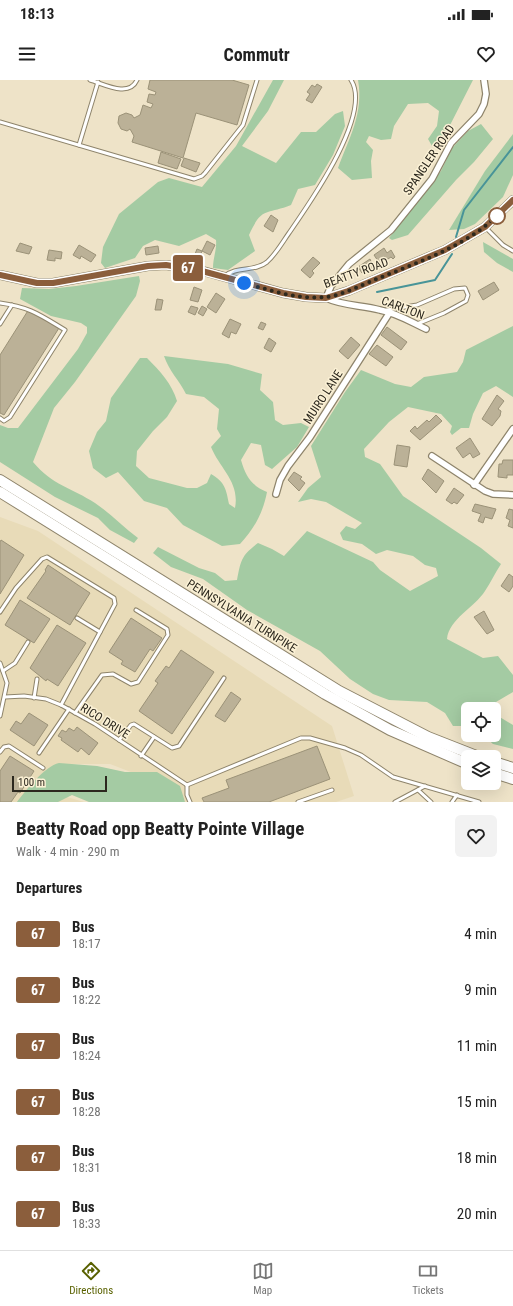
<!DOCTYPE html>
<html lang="en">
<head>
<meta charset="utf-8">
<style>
  body { margin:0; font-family:"Roboto Condensed",sans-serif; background:#f2f2f2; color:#222; height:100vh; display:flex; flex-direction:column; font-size:15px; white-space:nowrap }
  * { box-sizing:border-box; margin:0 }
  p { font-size:13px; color:#767676 }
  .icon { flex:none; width:22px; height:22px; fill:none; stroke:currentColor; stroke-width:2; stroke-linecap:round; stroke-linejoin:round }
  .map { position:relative; height:722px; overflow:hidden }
  .sheet { display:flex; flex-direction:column; background:#fff; flex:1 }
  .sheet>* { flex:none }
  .badge { padding:0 8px; border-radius:3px; font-size:14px; line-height:26px }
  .controls { position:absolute; left:461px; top:622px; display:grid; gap:8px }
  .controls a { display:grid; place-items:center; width:40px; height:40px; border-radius:6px; background:#fff; box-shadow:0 4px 16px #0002; font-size:20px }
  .scale { position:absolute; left:12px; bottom:10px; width:95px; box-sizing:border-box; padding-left:4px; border:2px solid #2c281e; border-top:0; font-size:11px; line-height:14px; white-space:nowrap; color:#2c281e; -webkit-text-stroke:3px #fbf1d5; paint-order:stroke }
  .you { position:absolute; width:20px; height:20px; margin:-10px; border:3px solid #fff; border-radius:50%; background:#1a73e8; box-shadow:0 0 0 6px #1a73e833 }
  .map>.badge { position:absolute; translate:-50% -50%; box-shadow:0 0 0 2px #fff }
  h2 { padding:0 16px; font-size:15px; line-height:36px }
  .round { display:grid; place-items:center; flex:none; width:42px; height:42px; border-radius:6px; background:#f2f2f2 }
  .head { display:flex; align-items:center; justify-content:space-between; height:68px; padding:0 16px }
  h1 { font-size:19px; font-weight:700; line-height:30px }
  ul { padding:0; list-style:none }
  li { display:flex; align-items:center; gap:12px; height:56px; padding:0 16px }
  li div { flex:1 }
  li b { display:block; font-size:15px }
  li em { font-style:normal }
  li .badge { min-width:44px; font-weight:700; text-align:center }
  .status { display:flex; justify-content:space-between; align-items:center; height:28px; padding:0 20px; background:#fff; direction:ltr }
  .status svg { height:11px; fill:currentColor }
  header { display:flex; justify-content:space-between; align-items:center; height:52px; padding:0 16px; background:#fff; font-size:18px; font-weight:700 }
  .tab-bar { display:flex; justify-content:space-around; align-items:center; height:56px; border-top:1px solid #e0e0e0; background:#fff; font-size:11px; color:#767676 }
  .tab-bar a { display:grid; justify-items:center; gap:2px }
  .tab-bar .current { color:#596100 }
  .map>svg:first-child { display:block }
</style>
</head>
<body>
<div class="status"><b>18:13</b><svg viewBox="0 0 49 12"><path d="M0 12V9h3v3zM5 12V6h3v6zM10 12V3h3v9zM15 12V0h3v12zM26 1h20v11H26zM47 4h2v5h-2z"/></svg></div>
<header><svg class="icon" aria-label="menu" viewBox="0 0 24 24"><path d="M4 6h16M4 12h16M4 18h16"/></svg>Commutr<svg class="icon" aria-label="heart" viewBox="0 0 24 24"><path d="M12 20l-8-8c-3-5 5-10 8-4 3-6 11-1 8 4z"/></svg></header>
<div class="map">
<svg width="513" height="722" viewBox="0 0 513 722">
  <rect width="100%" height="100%" fill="#eee3c8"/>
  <path fill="#e8dbb8" d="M0,437L38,451L332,646L354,716L336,722H176L170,707L110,684H65L67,717L84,722H0Z"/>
  <g fill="#a4cba3">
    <path d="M273,0H284L268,31L242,66L276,83L301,52H316L335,34L343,31L345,46L333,75L315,105L298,109L291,125C266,135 262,126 249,155L255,171L228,190L213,188C213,178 217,169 216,160L206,154L179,166L155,160L143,166L135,178L105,188L101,183L103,167L119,134L158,102L169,98L202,107L236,66Z"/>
    <path d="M358,0H473L446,53L432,66L428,59L437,46L439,31L428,23L408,24L394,46L391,59L381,60L369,56L366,62L373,70L371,81L372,98L352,100L338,88C349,58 364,33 358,0Z"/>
    <path d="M481,44L493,59L474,82L456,100L408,155L392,160L389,158L441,91L452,68L468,51Z"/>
    <path d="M513,54V95L503,117L475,144L464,149L449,150L485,91Z"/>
    <path d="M483,162L513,179V192L497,183L484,172Z"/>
    <path d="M139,196L140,201L136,216L75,302L54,328L33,382C52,405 72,408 95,423C110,433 123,447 138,458L134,463L110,450L98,438L55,417L0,382V345L8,348H18L78,269L87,253V247L81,243L51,236L20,219L22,208L49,209L76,206Z"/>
    <path d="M513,246V317L496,306L483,313L473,334L469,348H461L452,355L450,352L452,346L441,334L408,327L389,342L364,369L365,377L380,384L403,416L481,468L501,484C495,493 491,502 485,511C475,527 449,539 447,559L483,578L498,576L513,595V612L496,622L498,636L513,645V669L493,664L483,655H494V629H468V646H453L445,633L427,622L389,620L373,614L350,599L320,571L247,530L203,499L171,487L153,473L158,467L199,488L215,493L225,501L237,500C241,480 241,476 258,463L272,469L284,476L307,451L373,482L380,490L410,511L438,496L436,488L425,485L413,476L387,470L376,474L362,464L343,460L340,453L346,446L355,449L362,443L326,422L311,419L298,422L308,408L321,397L311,366L345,312L361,290L395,304L411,307L424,297L457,292L463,282L466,270Z"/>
    <path d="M164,276L228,284L262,294L260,310L273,322L275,340L283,345L301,343L309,347L297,367L272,389L265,385L261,365L251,363L241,380C246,397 251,405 267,412C263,433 254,449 240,464L222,466L183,445L167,428L144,421L118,392L106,398L93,388L89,371L97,352L106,341L111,318L140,278H147C160,291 172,304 177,321L167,337L153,351L137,371L136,386L149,398L187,408H197L207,403L211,394C225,402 226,409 229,424L235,428C240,402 220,389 211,367L221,356L217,349L219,329L204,317L186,314C179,300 169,291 164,276Z"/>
    <path d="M59,683L97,686L125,692H157L180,706L185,722H89L72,715L58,722H17C26,710 45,686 59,683Z"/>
  </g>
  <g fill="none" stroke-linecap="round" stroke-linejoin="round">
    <g stroke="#489498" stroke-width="2">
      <path d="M456,157L464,130L513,67"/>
      <path d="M377,212L435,200L452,174"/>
    </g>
  </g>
  <g fill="#bbb197" stroke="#9b9278">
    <path d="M150,0H232L249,5L237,45L196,33L183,78L132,62L134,56L130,49L127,51L121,49L118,43L119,36L126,33L132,35L134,38L140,35L143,25L151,28L153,24L147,22L149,14L155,15L156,12L148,9Z"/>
    <path d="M317,4L322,7L312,23L306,20L310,14L307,12L312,5L315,7Z"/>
    <path d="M161,72L181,79L177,89L158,83Z"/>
    <path d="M184,78L200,83L196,92L181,86Z"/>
    <path d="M271,135L278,140L273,152L264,146Z"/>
    <path d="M207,161L215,165L210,175L202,171Z"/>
    <path d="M20,163L32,167L29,174L16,171Z"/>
    <path d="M79,165L96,175L91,182L81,176L80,179L73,175Z"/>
    <path d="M158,166L159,173L146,175L145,168Z"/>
    <path d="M384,168L387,173L391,170L395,177L393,179L391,177L380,184L374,175Z"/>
    <path d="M197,169L202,171L200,176L195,174Z"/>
    <path d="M49,170L62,172L61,179L55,178V181L47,180Z"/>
    <path d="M313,177L320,183L312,191L314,193L310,198L301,190Z"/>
    <path d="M370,179L374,189L368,193L366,190L362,193L358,187Z"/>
    <path d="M494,202L499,210L483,220L478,211Z"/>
    <path d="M194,207L202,210L198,222L190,220Z"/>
    <path d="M216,213L225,219L216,233L207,227Z"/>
    <path d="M157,219L163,220L161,230H155Z"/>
    <path d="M191,226L198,228L195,235L188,232Z"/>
    <path d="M202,226L207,229L203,236L198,233Z"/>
    <path d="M29,229L59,248L4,335L0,333V275Z"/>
    <path d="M230,239L241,244L236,254L231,252L229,258L222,254Z"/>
    <path d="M261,242L266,244L263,250L258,248Z"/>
    <path d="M387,247L407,262L401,270L381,255Z"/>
    <path d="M351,257L360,265L348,279L339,271Z"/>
    <path d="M269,258L276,263L271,272L264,268Z"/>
    <path d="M377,265L393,277L386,286L369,274Z"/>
    <path d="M497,315L504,321L498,329L501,331L500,336L492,346L482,339Z"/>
    <path d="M436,335L442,341L420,360L410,351L415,346L417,349L427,340L429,342Z"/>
    <path d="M470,358L480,374L473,378L470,373L463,378L456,368Z"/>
    <path d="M397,365L410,367L407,387L394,385Z"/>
    <path d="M503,380H513V395H507V398L498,397L499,384H502Z"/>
    <path d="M428,389L444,401L436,413L422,399Z"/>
    <path d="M294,392L302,397L300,399L305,403L299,411L288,400Z"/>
    <path d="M454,408L464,415L457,424L454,422L452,424L446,420Z"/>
    <path d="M475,424L496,429L492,439L485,437L483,443L478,441L481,434L472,431Z"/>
    <path d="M509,429L513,430V448L508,446L510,440L506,438Z"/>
    <path d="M1,460L24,475L0,514V462Z"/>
    <path d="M48,485L90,513L70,545L27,518L46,491L45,490Z"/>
    <path d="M509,494L513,497V506L509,512L501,506Z"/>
    <path d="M20,520L50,539L34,563L5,545Z"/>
    <path d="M484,531L494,550L487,554L474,537Z"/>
    <path d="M131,538L162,558L153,571L150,569L135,592L121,584L123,581L109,572Z"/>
    <path d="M57,545L86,563L58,606L47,599L46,601L30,588Z"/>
    <path d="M181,570L214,592L172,654L139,631L158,603L155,601L166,586L169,588Z"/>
    <path d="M231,612L241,619L225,642L215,636Z"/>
    <path d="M29,633L48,645L34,666L10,650L16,641L21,644Z"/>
    <path d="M77,647L98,663L89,675L81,668L78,672L61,660L62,658L58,656L62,650L66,652L69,648L74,651Z"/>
    <path d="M317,666L330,699L269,722H204L202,718L229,708L226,700Z"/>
    <path d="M10,676L34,691L20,713L18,712L11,722H0V691Z"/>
  </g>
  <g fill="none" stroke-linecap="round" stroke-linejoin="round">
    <g stroke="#8e846b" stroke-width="5">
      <g id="lane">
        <path d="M90,0C104,4 129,18 137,0"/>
        <path d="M0,42L194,99L202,96L205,93L243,45L257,0"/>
        <path d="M79,65L98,2"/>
        <path d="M485,147L503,165L513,171"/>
        <path d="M225,196C236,186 255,192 267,182C276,174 282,163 289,153C309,124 373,34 351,0"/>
        <path d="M0,223C30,227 40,235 65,250L10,337L4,341L0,338"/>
        <path d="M387,230L417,225L454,209L465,208L468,215L466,221L444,233L417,244"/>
        <path d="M0,244L12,225"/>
        <path d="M0,532L16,508L42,479L47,477L114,518L115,524L61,625"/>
        <path d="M77,538L100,552"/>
        <path d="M0,583L7,603L0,636"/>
        <path d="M3,591L15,583L28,562"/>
        <path d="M5,617L24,616L46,619L61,625L95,644L187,705"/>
        <path d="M34,618L37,599"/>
        <path d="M75,633L102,595L113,594L131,604L138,602L168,555L167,549L136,530"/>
        <path d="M119,660L131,645L134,644L172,668L179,666L224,598"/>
        <path d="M0,672L4,667L9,666L43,688"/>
        <path d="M39,673L69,629"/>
        <path d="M141,676L154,657"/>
        <path d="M187,705L301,658H310L345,668L361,675L393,697L479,722"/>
        <path d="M187,705V715L190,722"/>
        <path d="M418,710L431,722"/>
        <path d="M298,722L332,710"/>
        <path d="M395,722L425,706"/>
        <path d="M452,722L457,715"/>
      </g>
    </g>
    <g stroke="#8e846b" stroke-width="8">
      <g id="street">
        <path d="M426,249C411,242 397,233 380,230C362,225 343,226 326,218L331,206L349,184L391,150L432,99L451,63L479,34L484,24L486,14L484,0"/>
        <path d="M432,376L485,411L493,414L513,415"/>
        <path d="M474,405L513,349"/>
        <path d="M276,414L280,400L288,386L310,357L390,232"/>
      </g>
    </g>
    <g stroke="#8e846b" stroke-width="10">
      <path id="secondary" d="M0,195L37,203H53L148,186L166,185L203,191L283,213L306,217L326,218L348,211L445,170L485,147L513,120"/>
    </g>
    <g stroke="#8e846b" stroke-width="12">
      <g id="highway">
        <path d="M0,400L339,611L428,657L479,677"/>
        <path d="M0,412L325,614L390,650L468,684"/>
        <path d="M494,682L513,688"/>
        <path d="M494,693L513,699"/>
      </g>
    </g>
    <use href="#lane" stroke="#fff" stroke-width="3"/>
    <use href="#street" stroke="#fff" stroke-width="5.5"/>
    <use href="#secondary" stroke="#fff" stroke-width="8"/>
    <use href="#highway" stroke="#fff" stroke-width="10"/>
  </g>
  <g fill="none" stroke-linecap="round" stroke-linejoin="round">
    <g stroke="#fff" stroke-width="9">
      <path id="line" d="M0,195L37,203H53L148,186L166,185L202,191L283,213L306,217L326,218L348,211L445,170L485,147L513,120"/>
    </g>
    <use href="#line" stroke="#8b5e3c" stroke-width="6"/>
    <path stroke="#2c281e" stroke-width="4" stroke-dasharray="0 7.2" d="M244,203C270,210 297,220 325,217C341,216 359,206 374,200C416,183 463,168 497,136"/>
  </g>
  <circle fill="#fff" stroke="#8b5e3c" stroke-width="2" cx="497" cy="136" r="8"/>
  <g text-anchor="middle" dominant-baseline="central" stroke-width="3" stroke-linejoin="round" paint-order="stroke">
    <g font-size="12" fill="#2c281e" stroke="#fbf1d5">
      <text transform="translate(429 80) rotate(-56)">SPANGLER ROAD</text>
      <text transform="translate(356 193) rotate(-20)">BEATTY ROAD</text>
      <text transform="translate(403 228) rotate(21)">CARLTON</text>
      <text transform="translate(323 317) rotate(-57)">MUIRO LANE</text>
      <text transform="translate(242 536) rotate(32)">PENNSYLVANIA TURNPIKE</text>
      <text transform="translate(105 641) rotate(32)">RICO DRIVE</text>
    </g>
  </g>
</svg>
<div class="controls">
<a><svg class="icon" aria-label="locate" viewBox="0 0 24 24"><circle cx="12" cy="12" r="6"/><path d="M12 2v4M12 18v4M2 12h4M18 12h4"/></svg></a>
<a><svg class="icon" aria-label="layers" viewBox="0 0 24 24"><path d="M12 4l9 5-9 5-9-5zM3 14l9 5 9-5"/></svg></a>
</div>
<div class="scale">100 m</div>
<div class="you" style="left:244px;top:203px"></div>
<b class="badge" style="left:188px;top:188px;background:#8b5e3c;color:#fff">67</b>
</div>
<section class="sheet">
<div class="head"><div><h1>Beatty Road opp Beatty Pointe Village</h1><p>Walk · 4 min · 290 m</p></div><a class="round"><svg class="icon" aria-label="heart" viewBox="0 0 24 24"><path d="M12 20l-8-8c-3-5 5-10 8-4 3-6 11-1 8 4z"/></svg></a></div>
<h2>Departures</h2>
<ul>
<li><span class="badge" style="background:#8b5e3c;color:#fff">67</span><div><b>Bus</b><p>18:17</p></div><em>4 min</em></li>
<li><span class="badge" style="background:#8b5e3c;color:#fff">67</span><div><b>Bus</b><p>18:22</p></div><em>9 min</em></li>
<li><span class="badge" style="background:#8b5e3c;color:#fff">67</span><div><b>Bus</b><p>18:24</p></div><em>11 min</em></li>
<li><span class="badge" style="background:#8b5e3c;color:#fff">67</span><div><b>Bus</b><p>18:28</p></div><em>15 min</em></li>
<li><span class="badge" style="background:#8b5e3c;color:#fff">67</span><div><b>Bus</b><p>18:31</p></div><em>18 min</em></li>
<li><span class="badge" style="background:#8b5e3c;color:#fff">67</span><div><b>Bus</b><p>18:33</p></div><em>20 min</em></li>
</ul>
</section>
<nav class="tab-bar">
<a class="current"><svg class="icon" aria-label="directions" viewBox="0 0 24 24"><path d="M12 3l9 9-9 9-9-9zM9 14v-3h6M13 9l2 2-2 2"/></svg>Directions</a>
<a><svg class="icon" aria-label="map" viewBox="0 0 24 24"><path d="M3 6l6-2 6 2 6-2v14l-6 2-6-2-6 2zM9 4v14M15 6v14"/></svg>Map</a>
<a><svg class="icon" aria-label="tickets" viewBox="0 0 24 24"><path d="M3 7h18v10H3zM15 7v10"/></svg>Tickets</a>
</nav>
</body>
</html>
